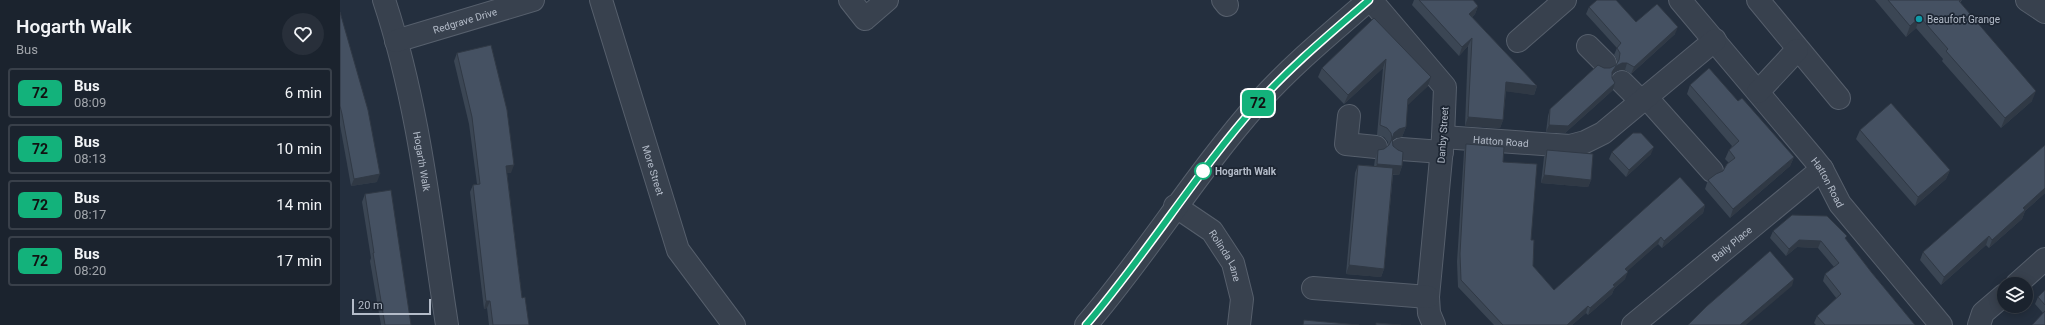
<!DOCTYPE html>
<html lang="en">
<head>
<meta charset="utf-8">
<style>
  body { margin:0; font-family:Roboto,sans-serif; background:#282f3a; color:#f1f3f6; height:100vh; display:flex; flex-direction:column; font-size:15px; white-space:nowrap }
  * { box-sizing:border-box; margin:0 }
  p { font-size:13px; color:#a0a4aa }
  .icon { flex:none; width:22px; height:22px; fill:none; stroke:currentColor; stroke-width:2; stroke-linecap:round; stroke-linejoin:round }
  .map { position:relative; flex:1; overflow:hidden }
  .side { display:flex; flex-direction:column; background:#1b232e; width:340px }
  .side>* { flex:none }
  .badge { padding:0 8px; border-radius:6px; font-size:14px; line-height:26px }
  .controls { position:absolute; left:1657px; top:277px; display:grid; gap:8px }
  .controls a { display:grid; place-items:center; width:36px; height:36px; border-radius:50%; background:#1b232e; box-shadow:0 2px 10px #0003,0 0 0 1px #39404a; font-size:20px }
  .scale { position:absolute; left:12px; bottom:10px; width:79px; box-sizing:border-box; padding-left:4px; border:2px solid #b4bcc9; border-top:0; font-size:11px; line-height:14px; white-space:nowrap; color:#b4bcc9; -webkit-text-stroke:3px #1d2633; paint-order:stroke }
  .map>.badge { position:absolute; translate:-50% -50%; box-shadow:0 0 0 2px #fff }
  .round { display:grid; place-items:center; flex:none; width:42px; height:42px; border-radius:21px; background:#282f3a }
  .summary { display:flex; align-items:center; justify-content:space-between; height:68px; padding:0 16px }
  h1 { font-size:19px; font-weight:600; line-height:30px }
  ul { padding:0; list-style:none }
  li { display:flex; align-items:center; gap:12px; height:50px; margin:0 8px 6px; padding:0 8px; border:2px solid #39404a; border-radius:4px }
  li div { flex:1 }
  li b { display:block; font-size:15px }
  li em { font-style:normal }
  li .badge { min-width:44px; font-weight:700; text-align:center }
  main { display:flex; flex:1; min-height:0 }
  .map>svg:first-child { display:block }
</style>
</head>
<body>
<main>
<section class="side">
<div class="summary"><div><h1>Hogarth Walk</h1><p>Bus</p></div><a class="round"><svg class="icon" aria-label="heart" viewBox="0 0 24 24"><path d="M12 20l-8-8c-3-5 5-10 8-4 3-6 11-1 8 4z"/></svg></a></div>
<ul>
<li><span class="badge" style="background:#13b27b;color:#111">72</span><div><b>Bus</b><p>08:09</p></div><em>6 min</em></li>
<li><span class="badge" style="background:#13b27b;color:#111">72</span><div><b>Bus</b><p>08:13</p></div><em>10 min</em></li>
<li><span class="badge" style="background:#13b27b;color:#111">72</span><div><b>Bus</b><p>08:17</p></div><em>14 min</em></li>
<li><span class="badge" style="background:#13b27b;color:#111">72</span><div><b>Bus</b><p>08:20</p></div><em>17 min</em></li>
</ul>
</section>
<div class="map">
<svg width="1705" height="325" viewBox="0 0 1705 325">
  <rect width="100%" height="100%" fill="#242f3e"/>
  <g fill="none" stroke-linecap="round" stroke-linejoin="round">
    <g stroke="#565f6c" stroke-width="24">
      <g id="minor">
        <path id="s1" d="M44,0C79,105 90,216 107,325"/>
        <path id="s2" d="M261,0L338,250L394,325"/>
        <path d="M510,0L525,19L547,0"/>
        <path d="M883,0L887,5"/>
        <path d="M1031,0L1105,87L1103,137L1088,297L1089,313L1094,325"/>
        <path id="s3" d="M1340,0L1474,159L1482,169L1500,204L1601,325"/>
        <path d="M1418,0L1499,98"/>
        <path d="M1687,0L1705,12"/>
        <path id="s4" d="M56,41L193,0"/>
        <path d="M1178,41L1225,0"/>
        <path d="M1248,46L1265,63"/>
        <path d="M1282,82L1301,101"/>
        <path d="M1418,92L1457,50"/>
        <path d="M1306,97L1372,171"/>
        <path d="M1009,116L1006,144L1036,147"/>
        <path id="s5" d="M1103,137L1230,146L1245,142L1263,133L1375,40"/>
        <path d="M1061,149L1102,152"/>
        <path id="s6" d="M835,206L872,231L893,263L902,299L899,325"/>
        <path d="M1677,284L1705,259"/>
        <path d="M973,288L1088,297"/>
        <path d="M746,325C807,254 856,173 918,103C952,65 991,33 1029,0"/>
        <path id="s7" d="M1293,325L1482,169"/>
        <path d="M1639,325L1643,313L1664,295"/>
      </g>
    </g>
    <use href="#minor" stroke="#38414e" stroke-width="22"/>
  </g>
  <g fill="#3b4654">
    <path d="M1074,0H1133L1138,6L1135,14L1132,17L1197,86L1194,95L1166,91L1163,120L1160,128L1125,126L1128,46L1119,56L1072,5Z"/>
    <path d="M1535,0H1622L1620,3L1692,101L1661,128L1602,61L1603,59L1576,28L1566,37Z"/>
    <path d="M1249,7L1335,34L1291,74L1285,70H1279L1273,73L1272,75V78L1275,83L1273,90L1225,133L1206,132L1208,116L1210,109L1264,68H1270L1276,65L1277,64V60L1274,55L1277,48L1246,14Z"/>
    <path d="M0,12L37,182L11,186L0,125Z"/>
    <path d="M1034,18L1088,86L1067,105L1066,127L1062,137L1055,138L1052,140L1053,146L1062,166L1059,175H1053L1044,269L1041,277L1006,274L1015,173L1018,165L1034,166L1035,159L1038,150L1044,149L1048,146V142L1044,137L1037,135L1043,68L1004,104L978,77L982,68Z"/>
    <path d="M117,53L171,173H167L182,298L189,325H149L147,308L144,309L130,192L133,185L137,184L129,124L114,61Z"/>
    <path d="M1350,85L1398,101L1454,157L1450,166L1390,218L1365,189L1368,180L1383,171L1389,163L1385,159L1389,150L1392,146L1347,94Z"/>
    <path d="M1520,130L1610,170L1606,179L1575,206L1516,139Z"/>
    <path d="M1126,144L1163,162L1191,240L1193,266L1214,290L1365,205L1363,213L1322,248L1318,244L1287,271L1285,279L1274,289L1272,294L1248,315L1246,313L1232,325H1154L1118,287L1117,262L1124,151Z"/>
    <path d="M1705,145V193L1685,211L1682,219L1649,248L1646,245L1601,285L1580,260L1583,252Z"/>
    <path d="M1207,150L1251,180L1248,187L1201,183L1204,157Z"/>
    <path d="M1272,152L1311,154L1286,177L1269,159Z"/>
    <path d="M25,194L71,325H41L30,261L31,258L22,202Z"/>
    <path d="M1433,231L1507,236L1505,239L1532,273L1575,325H1476L1474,323L1477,316L1497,299L1483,281L1485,274L1494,267L1478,248L1457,247L1446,256L1430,238Z"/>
    <path d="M1705,290V325L1703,313L1695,304L1698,297Z"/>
  </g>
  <g fill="#303945">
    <path d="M1138,6L1135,14L1126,22L1129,14Z"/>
    <path d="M1580,17L1576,28L1566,37L1570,26Z"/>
    <path d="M1338,27L1335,34L1291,74L1294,67Z"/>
    <path d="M1132,38L1128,46L1119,56L1122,47Z"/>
    <path d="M1046,59L1043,68L1004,104L1008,95Z"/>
    <path d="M1282,63H1287L1285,70H1279L1273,73L1270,79L1272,72L1276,66Z"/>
    <path d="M1091,77L1088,86L1065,108L1068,99Z"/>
    <path d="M1166,82L1197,86L1194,95L1163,91Z"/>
    <path d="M1275,83L1273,90L1225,133L1206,132L1209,125Z"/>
    <path d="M1696,91L1692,101L1661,128L1665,118Z"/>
    <path d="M1128,117L1163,120L1160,128L1125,126Z"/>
    <path d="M1066,127L1062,137L1055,138L1051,142L1054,133L1059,129Z"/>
    <path d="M1314,147L1311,154L1286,177L1289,170Z"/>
    <path d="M1454,157L1450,166L1390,218L1393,209Z"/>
    <path d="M1037,164L1062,166L1059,175L1034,173Z"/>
    <path d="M174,165L171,173H163L166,166Z"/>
    <path d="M1610,170L1606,179L1575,206L1578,197Z"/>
    <path d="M40,174L37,182L11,186L14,179Z"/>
    <path d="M1204,175L1251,180L1248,187L1201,183Z"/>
    <path d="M1705,188V193L1685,211L1682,219L1649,248L1652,240L1683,208Z"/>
    <path d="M1365,205L1363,213L1322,248L1324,241Z"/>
    <path d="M1649,236L1646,245L1601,285L1604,277Z"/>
    <path d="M1321,237L1318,244L1282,276L1285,269Z"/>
    <path d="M1459,240L1481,241L1478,248L1457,247L1446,256L1449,249Z"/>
    <path d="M1009,265L1044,269L1041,277L1006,274Z"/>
    <path d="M1288,272L1285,279L1274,289L1272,294L1248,315L1250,308L1273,285Z"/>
    <path d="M1454,279L1452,286L1406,325H1400Z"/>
    <path d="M146,301H150L147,308L144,309Z"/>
    <path d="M1248,306L1246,313L1232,325H1227Z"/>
  </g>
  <g fill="#455162" stroke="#303945">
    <path d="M1079,0H1133L1138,6L1129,14L1197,86L1166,82L1163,120L1128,117L1132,38L1122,47Z"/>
    <path d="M1257,0H1276L1296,22L1317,4L1338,27L1294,67L1287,63H1282L1276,66L1272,72V78L1275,83L1228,126L1209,125L1210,109L1258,65L1264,68H1270L1276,65L1279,60L1280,53L1277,48L1281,43L1249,7Z"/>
    <path d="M1548,0H1621L1619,1L1696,91L1665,118L1606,51L1608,49L1580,17L1570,26Z"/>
    <path d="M0,12L28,110L40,174L14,179L2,114L0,106Z"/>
    <path d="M1034,18L1091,77L1068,99L1066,127L1059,129L1054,133L1052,139L1053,146L1058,150L1063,152L1062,166L1037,164L1038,150L1044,149L1049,145L1052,139L1051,133L1047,128L1040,125L1046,59L1008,95L982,68Z"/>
    <path d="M151,45L167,110L174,165L166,166L182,298L185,297L189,325H153L150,301H146L133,185L140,184L132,117L117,53Z"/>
    <path d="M1369,68L1398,101L1402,98L1454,157L1393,209L1368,180L1376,174L1383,171L1387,164L1395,158L1389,150L1399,141L1350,85Z"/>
    <path d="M1551,103L1610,170L1578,197L1520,130Z"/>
    <path d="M1293,133H1301L1314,147L1289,170L1272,152Z"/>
    <path d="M1126,144L1164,147L1163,162L1197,164L1191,240H1194L1193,266L1214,290L1340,177L1365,205L1324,241L1321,237L1285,269L1288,272L1273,285L1275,286L1250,308L1248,306L1227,325H1163L1121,280L1120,254Z"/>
    <path d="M1705,145V188L1683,208L1685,210L1652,240L1649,236L1604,277L1583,252Z"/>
    <path d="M1207,150L1253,154L1251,180L1204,175Z"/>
    <path d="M1018,165L1053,168L1044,269L1009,265Z"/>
    <path d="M51,190L71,325H45L33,253H34L25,194Z"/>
    <path d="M1452,215L1487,216L1507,236L1505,238L1532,273L1575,325H1485L1477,316L1501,294L1485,274L1499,263L1481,241L1459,240L1449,249L1433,231Z"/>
    <path d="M1430,251L1454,279L1400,325H1348L1367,306Z"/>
    <path d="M1705,290V305L1698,297Z"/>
    <path d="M1705,311V325H1692Z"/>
    <path d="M964,320L1019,325H963Z"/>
    <path d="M1036,323L1061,325H1036Z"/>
  </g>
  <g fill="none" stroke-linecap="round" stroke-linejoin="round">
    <g stroke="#fff" stroke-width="9">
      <path id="line" d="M746,325C807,254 856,173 918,103C952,65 991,33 1029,0"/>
    </g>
    <use href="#line" stroke="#13b27b" stroke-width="6"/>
  </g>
  <circle fill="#0f9aa8" stroke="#1d2633" stroke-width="1.5" cx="1579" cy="19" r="4"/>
  <circle fill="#fff" stroke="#13b27b" stroke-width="2" cx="863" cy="171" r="8"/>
  <g text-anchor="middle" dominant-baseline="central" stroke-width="3.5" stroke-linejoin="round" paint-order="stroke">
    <g font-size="10" fill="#b4bcc9" stroke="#1d2633" text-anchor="start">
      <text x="1587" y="19">Beaufort Grange</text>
    </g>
    <g font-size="10" fill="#b4bcc9" stroke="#1d2633">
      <text stroke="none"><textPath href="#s4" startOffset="72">Redgrave Drive</textPath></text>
      <text transform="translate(1103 135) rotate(-86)">Danby Street</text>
      <text stroke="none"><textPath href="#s5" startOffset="58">Hatton Road</textPath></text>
      <text stroke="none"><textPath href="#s1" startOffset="166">Hogarth Walk</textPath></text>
      <text stroke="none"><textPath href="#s2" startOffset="178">More Street</textPath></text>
      <text stroke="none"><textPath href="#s3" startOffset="235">Hatton Road</textPath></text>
      <text stroke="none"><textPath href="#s7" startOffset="128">Baily Place</textPath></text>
      <text stroke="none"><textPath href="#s6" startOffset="73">Rolinda Lane</textPath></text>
    </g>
    <g font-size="10" font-weight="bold" fill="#b4bcc9" stroke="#1d2633" text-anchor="start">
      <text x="875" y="171">Hogarth Walk</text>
    </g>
  </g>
</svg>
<div class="controls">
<a><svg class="icon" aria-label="layers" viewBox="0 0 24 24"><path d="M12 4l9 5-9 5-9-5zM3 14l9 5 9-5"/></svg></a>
</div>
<div class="scale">20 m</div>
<b class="badge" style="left:918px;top:103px;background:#13b27b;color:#111">72</b>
</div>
</main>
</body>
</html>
